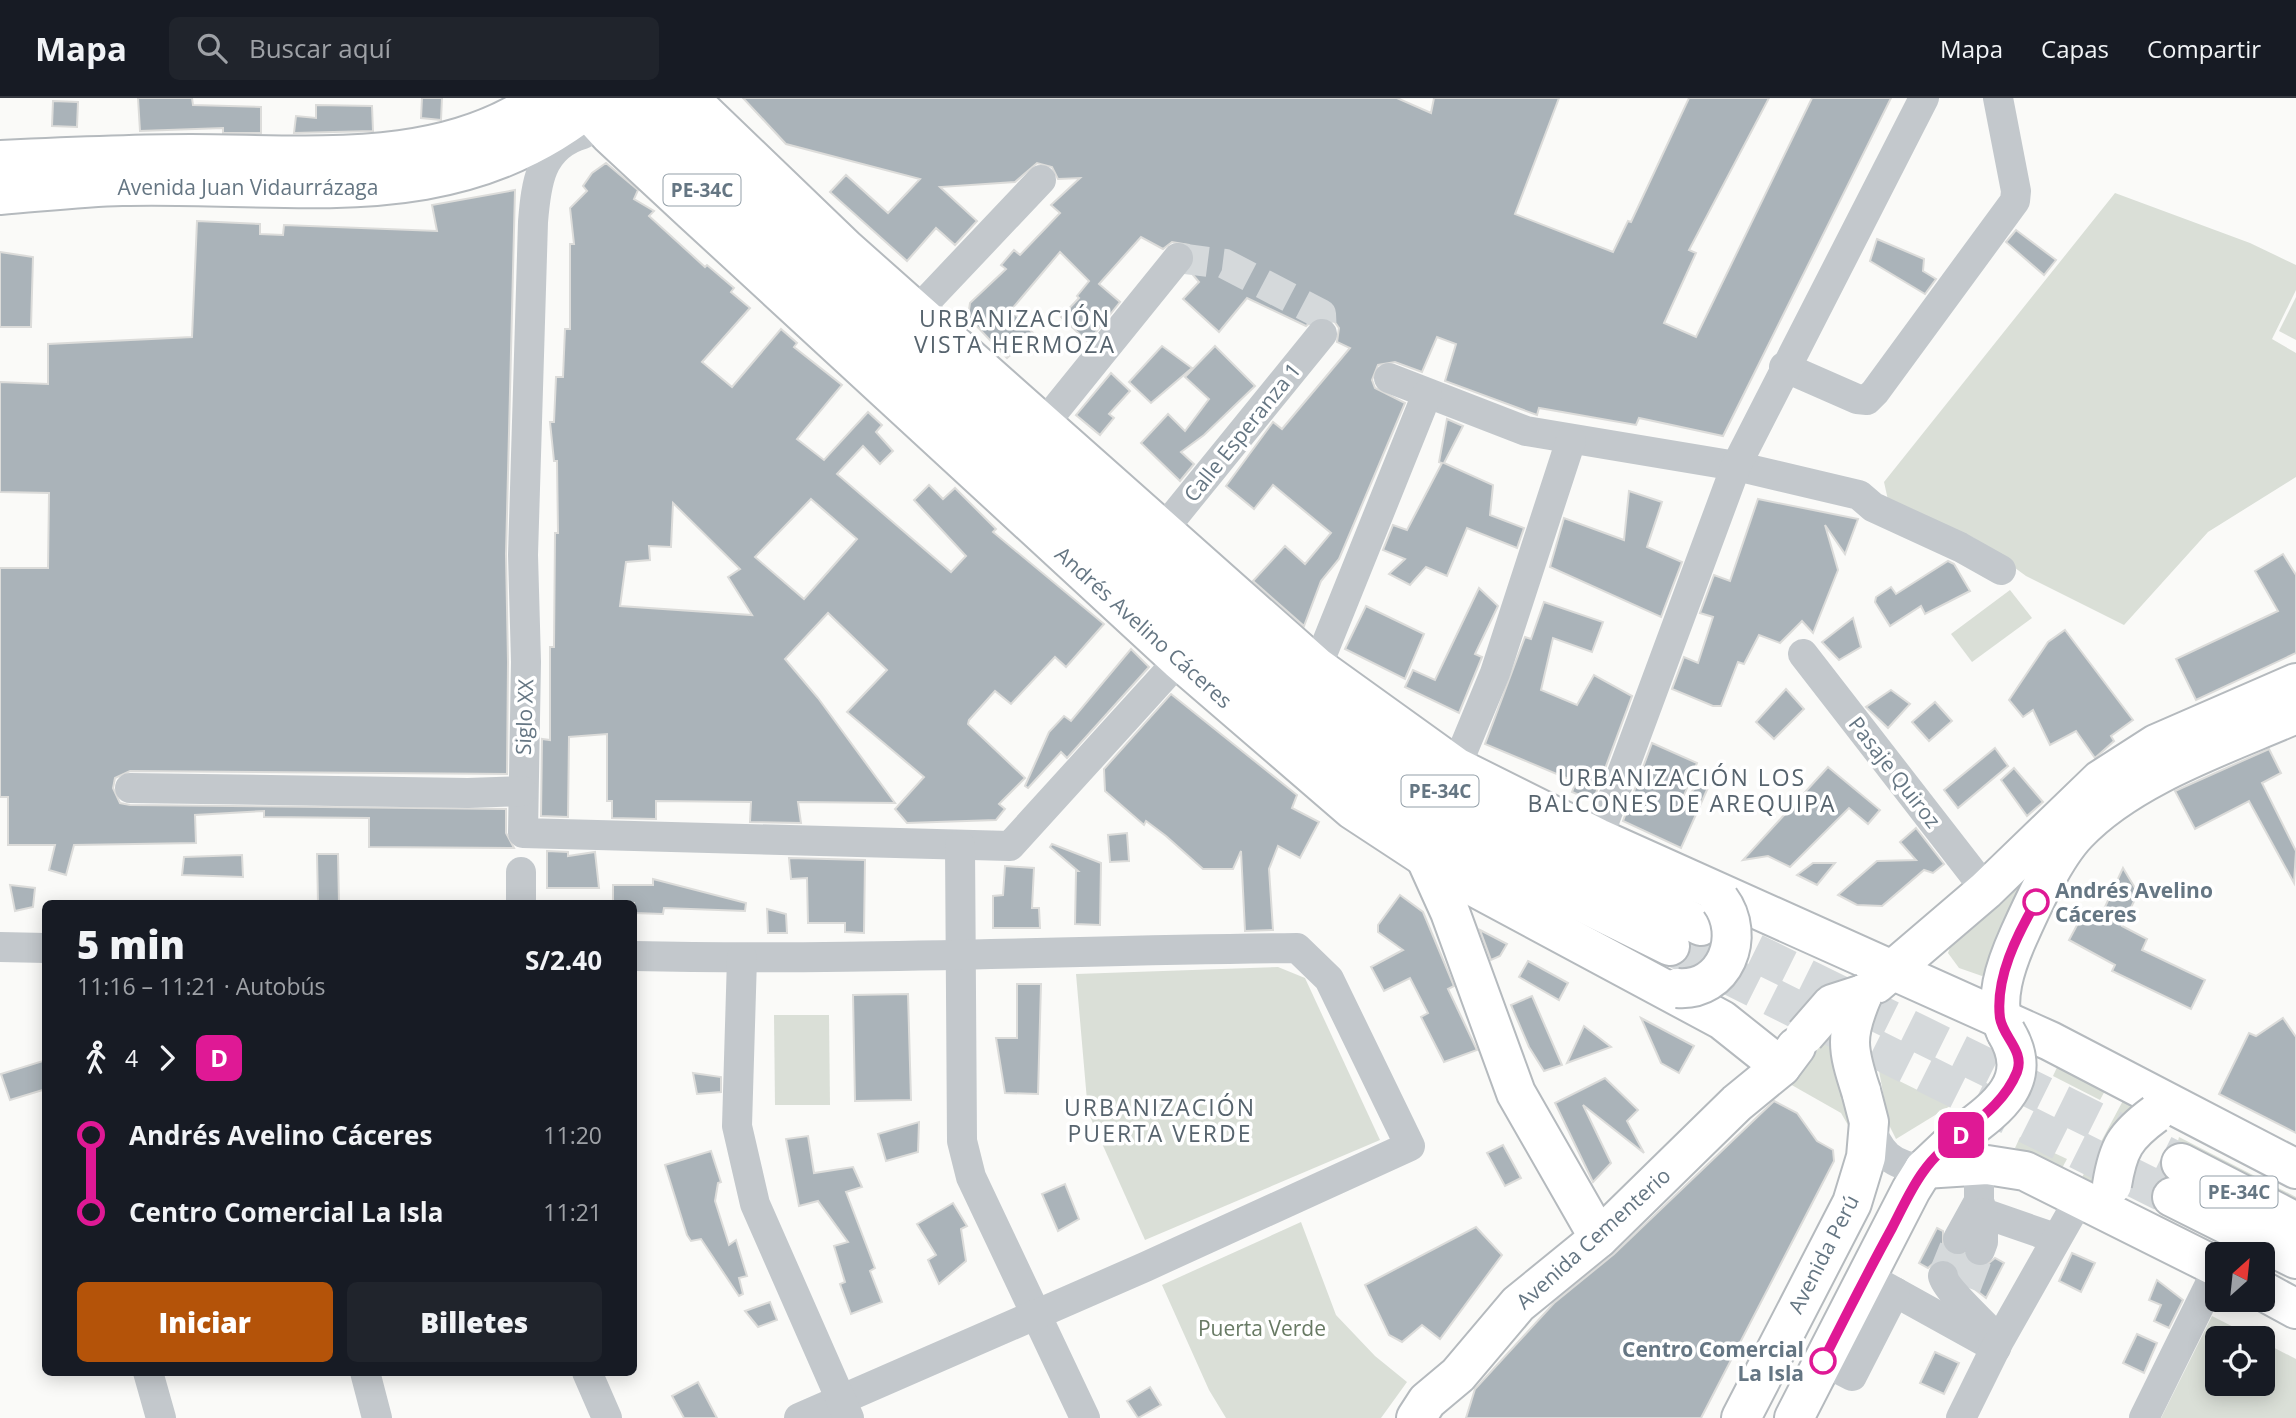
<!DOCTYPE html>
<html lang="es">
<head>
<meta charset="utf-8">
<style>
  body { margin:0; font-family:"Open Sans",sans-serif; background:#20242c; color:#f1f3f6; height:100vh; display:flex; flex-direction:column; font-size:26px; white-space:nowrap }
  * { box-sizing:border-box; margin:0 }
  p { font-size:23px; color:#9ea1a6 }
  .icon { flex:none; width:38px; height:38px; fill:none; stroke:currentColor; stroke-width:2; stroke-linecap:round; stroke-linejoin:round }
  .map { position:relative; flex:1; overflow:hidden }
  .panel { position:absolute; left:42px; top:802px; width:595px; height:476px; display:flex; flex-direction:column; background:#171b24; border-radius:10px; box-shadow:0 4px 18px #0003 }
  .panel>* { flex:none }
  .badge { padding:0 14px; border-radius:10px; font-size:24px; line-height:46px }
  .needle { width:46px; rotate:27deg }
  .fabs { position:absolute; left:2205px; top:1144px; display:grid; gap:14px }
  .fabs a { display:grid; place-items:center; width:70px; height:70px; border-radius:10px; background:#171b24; box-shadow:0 4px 18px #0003; font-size:35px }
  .map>.badge { position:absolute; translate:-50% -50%; box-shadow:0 0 0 4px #fff }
  .legs { display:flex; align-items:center; gap:10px; height:77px; padding:0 35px; font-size:23px }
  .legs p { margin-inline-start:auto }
  .headline { display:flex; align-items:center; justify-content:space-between; height:119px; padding:0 35px }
  h1 { font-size:38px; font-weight:800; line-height:52px }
  .button { display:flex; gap:14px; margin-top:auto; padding:14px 35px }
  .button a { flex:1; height:80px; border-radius:10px; background:#b45309; color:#fff; font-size:28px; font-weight:800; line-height:80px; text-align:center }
  .button a+a { background:#20242c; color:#f1f3f6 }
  ul { padding:0 35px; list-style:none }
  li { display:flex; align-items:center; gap:24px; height:77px; font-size:26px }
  li i { display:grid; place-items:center; width:10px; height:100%; margin:0 9px; background:currentColor }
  li i::after { content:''; width:18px; height:18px; margin:-9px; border:5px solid; border-radius:50%; background:#171b24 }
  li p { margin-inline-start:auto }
  li:first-child i { background:linear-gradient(#0000 50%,currentColor 0) }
  li:last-child i { background:linear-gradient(currentColor 50%,#0000 0) }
  header { display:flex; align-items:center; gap:42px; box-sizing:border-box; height:98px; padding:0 35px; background:#171b24; border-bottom:2px solid #363941 }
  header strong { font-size:33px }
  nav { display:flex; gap:38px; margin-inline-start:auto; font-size:24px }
  .search { width:490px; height:63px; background:#20242c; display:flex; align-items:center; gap:18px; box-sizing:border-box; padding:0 24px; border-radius:10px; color:#9ea1a6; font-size:26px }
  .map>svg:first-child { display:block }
</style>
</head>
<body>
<header>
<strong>Mapa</strong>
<div class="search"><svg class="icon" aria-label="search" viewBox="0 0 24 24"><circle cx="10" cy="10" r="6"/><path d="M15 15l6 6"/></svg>Buscar aquí</div>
<nav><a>Mapa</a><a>Capas</a><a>Compartir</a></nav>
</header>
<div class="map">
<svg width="2296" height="1320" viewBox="0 0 2296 1320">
  <rect width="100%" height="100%" fill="#fafaf8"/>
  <g fill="#dadfd7">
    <path d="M2115,95L2250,145L2296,167V192L2272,241L2296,255V379L2208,434L2124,527L2026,478L1974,440L1888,402L1884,384Z"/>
    <path d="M2296,199V242L2279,233Z"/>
    <path d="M2010,492L2032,520L1972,564L1951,536Z"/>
    <path d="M2024,779L2031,785L1991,872L1982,878L1959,870L1948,855L1952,843Z"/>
    <path d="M1278,869L1305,880L1380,1042L1145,1142L1088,1014L1076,876Z"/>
    <path d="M774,917H829L830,1007H775Z"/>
    <path d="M1833,936L1852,1034L1841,1015L1774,977Z"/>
    <path d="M2060,963L2108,987L2100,1002L2053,978Z"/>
    <path d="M1879,973L1950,1008L1896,1041L1889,1027Z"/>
    <path d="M2126,997L2144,1006L2100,1090L2079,1085Z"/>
    <path d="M2020,1039L2067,1061L2061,1072L2015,1050Z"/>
    <path d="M2179,1039L2296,1099V1103L2178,1043Z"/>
    <path d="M1301,1124L1336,1217L1375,1258L1407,1284L1381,1320H1226L1209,1292L1162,1187Z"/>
    <path d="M2212,1218L2257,1241H2217V1286H2263V1244L2296,1261V1320H2161Z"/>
  </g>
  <g fill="#aab3b9" stroke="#dcdcda" stroke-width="2" fill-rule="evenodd">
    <path d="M138,0H192L193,7L261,9V35H223V30L140,33Z"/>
    <path d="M422,0H442L441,22L421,20Z"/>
    <path d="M743,0H1397L1431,15L1434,0H1559L1515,116L1613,154L1628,123L1631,124L1689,0H1769L1689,152L1696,155L1664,225L1696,239L1812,0H1891L1723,338L1639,320L1636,327L1539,310L1537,317L1445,283L1456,246L1437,239L1422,274L1395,264L1378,267L1372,282L1375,290L1405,305L1339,461L1321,483L1304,528L1253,483L1285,448L1305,466L1331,435L1273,387L1254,411L1226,388L1273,324L1282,331L1350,250L1337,244L1339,230L1334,223L1316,220L1306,228L1247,200L1219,234L1183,201L1199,184L1193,177L1197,170L1193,168L1194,154L1189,147L1172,144L1163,151L1141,139L1099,186L1120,204L1088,244L1061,219L1079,200L1077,198L1089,183L1060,154L1011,212L1034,236L1007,260L968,219L970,205L1006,171L1001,167L1014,152L1020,157L1060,115L1051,107L1080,80L1058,81L1052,69L1037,65L1015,84L940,89L977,123L955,147L936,130L907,163L830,94L846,77L888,115L920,81L786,46Z"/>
    <path d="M53,3L78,4L77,29L52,28Z"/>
    <path d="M316,7L372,8L373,33L294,35L296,18L316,20Z"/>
    <path d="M606,65L638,92L634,101L654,113L649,118L705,169L707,167L734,190L731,194L750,210L702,264L732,289L781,231L797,245L794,249L842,287L797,341L824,362L868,314L882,327L876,334L893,353L880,366L863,348L837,376L951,474L966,458L914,402L929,387L943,401L955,390L996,431L993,434L1104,526L1066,569L1055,559L1011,606L995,593L969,622L968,626L1025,680L999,706L1005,711L996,722L907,725L895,711L924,679L847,614L887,572L828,515L785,561L818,600L895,705L798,704L801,725L750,724L751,704L656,703V721L612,720V703H607V636L569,639L568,719L541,718L542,641L550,642V549H554L555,435H558L557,363H554L550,324H554L556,279H563L565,231H570V146H574L570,110L587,93L583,88L592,75ZM811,401L857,441L804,501L755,459ZM673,405L740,471L728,479L752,517L620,508L626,464L650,462L649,448L671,449Z"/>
    <path d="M515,92L506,456L508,564L507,676L130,673L115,680L113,690L120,705L130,707L506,711V735L514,750L369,749V720L264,719V713L195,717L196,745L74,747L66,777L49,772L55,747H8V699H0V470H48L49,395L0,394V284L48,286V246L192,239L197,123L260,126V136L283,137L284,127L437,133L432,107Z"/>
    <path d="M2016,132L2056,162L2044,177L2006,144Z"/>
    <path d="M1877,141L1924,161L1923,173L1936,181L1925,196L1870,163Z"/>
    <path d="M0,154L33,159L31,229H0Z"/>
    <path d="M1162,248L1192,270L1151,305L1129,284Z"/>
    <path d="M1215,248L1255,288L1204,337L1181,354L1194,366L1180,383L1141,345L1168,316L1185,333L1209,301L1185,279Z"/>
    <path d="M1111,275L1130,293L1109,316L1114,320L1100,337L1076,317Z"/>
    <path d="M1447,321L1463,328L1444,365L1493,387L1490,417L1524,430L1517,450L1467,430L1447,478L1426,469L1410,487L1389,476L1405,461L1383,452L1393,427L1407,432L1442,365L1439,364Z"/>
    <path d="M1629,393L1662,404L1647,449L1682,464L1661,519L1550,469L1564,420L1624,442Z"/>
    <path d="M1758,401L1858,421L1845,456L1825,427L1838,472L1813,535L1802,523L1780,545L1759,537L1744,566L1738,564L1721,608H1713L1672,591L1684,559L1698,565L1713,519L1700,515L1714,477L1730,483Z"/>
    <path d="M2283,456L2296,477V555L2196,602L2176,561L2278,513L2255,473Z"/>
    <path d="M1948,463L1954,466L1970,493L1925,516L1921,508L1890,528L1875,504L1876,499L1891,489L1896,496Z"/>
    <path d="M1479,490L1498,508L1475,556L1482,559L1459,615L1405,589L1413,572L1435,582Z"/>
    <path d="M1544,504L1603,524L1592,554L1553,540L1541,592L1577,607L1594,577L1632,598L1593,703L1572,694L1576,684L1485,646L1525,539L1531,541Z"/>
    <path d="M1366,508L1424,536L1405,581L1345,551Z"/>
    <path d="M1853,520L1861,549L1839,562L1822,544Z"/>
    <path d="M2065,532L2133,622L2111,638L2114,643L2095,660L2076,633L2050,647L2033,612L2023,619L2009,602L2048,544Z"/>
    <path d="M1131,551L1149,569L1067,660L1061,654L1028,690L1025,688L1049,634L1064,618L1071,623Z"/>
    <path d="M1786,591L1804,611L1774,641L1756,624Z"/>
    <path d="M1891,592L1910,606L1888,630L1866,609Z"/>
    <path d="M1171,596L1297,697L1292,710L1319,724L1300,760L1278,748L1269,771L1273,832L1245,833L1241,753L1233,771H1203L1166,738L1146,723L1144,727L1105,693L1104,671Z"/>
    <path d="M1935,604L1952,623L1929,643L1912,624Z"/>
    <path d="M1652,645L1697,665L1681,705L1712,672L1715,674L1681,750L1623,723Z"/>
    <path d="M1995,650L2008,668L1958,710L1944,692Z"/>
    <path d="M2269,651L2281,675L2262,685L2296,753L2294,785L2249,703L2195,731L2175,693Z"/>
    <path d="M1828,669L1880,712L1868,726L1849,710L1790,769L1768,758L1743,762Z"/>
    <path d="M2014,670L2043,704L2027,718L2001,682Z"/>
    <path d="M1916,730L1944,766L1933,775L1924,772L1882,808L1857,807L1838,797L1877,763L1916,762L1900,744Z"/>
    <path d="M1127,735L1129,763L1110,764L1108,737Z"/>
    <path d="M1052,746L1101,765L1100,827L1075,826L1076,773H1078L1050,749Z"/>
    <path d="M547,753L568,754V758L595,754L599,790H547Z"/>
    <path d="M317,756H338L339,805H318Z"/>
    <path d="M242,757L243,779L182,777L184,759Z"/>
    <path d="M789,760L865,762L864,835L845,834V825H808L807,780L791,781Z"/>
    <path d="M1813,765H1835L1817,787L1797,777Z"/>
    <path d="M1005,768L1034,770L1032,810H1039L1040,830H993V798L1003,797Z"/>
    <path d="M2123,770L2138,795L2122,828L2147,841L2142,852L2205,882L2191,911L2112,873L2115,867L2069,842L2084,814L2099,822Z"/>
    <path d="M653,781L746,805L745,813L664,810L663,816L634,815V805H613V787H653Z"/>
    <path d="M10,787L35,790L33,809L15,813Z"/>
    <path d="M1400,797L1423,814L1454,888L1448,891L1477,952L1444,964L1421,919L1428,915L1410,880L1384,893L1371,869L1403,852L1378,834V827Z"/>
    <path d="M767,811L786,816L787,835H768Z"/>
    <path d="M1480,832L1507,846L1500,858L1491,862Z"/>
    <path d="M1528,863L1568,885L1559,902L1519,879Z"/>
    <path d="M1017,886H1041L1038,996L1005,995L996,940H1017Z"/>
    <path d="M908,896L911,1002L855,1003L853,897Z"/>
    <path d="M1532,898L1562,967L1544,973L1529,949L1511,907Z"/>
    <path d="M1641,920L1694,948L1679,975L1661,965Z"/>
    <path d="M2283,920L2296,939V1035L2219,996L2249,935L2256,938Z"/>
    <path d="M1584,928L1611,949L1567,965Z"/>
    <path d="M46,962V991L10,1002L1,976Z"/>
    <path d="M693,975L721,979V994L697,996Z"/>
    <path d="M1605,980L1638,1012L1627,1023L1644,1055L1583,1007L1611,1065L1593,1084L1555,1005Z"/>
    <path d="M1774,1003L1797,1015L1817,1043L1833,1052L1834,1063L1701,1320H1466L1475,1291L1554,1205L1614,1156Z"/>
    <path d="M919,1024L918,1054L886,1063L878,1036Z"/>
    <path d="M808,1038L814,1075L853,1069L862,1089L846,1094L875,1170L870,1173L882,1204L851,1216L840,1186L845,1184L834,1148L848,1144L818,1103L799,1108L786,1041Z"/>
    <path d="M1503,1047L1521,1080L1505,1088L1487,1055Z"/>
    <path d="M711,1053L721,1084L718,1085L715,1103L729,1147L736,1142L747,1178L739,1180L743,1196L739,1198L701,1141L691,1143L687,1137L665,1067Z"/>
    <path d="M1065,1086L1079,1121L1058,1133L1042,1096Z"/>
    <path d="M953,1105L967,1128L961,1131L966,1163L939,1186L928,1162L936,1157L917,1126Z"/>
    <path d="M1476,1129L1502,1157L1440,1241L1422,1227L1402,1244L1389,1237L1365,1187Z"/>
    <path d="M1937,1130L1943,1133V1149L1950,1157H1964L1975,1169H1984L1995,1160L2004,1165L1986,1200L1972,1189L1953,1164L1937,1162L1928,1170L1919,1165Z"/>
    <path d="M2072,1155L2095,1165L2081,1194L2059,1183Z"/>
    <path d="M2157,1182L2183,1202L2169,1230L2154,1223L2161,1207L2149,1202Z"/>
    <path d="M770,1204L777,1222L758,1229L745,1213Z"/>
    <path d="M2137,1236L2157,1245L2144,1275L2123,1265Z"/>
    <path d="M1935,1254L1959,1265L1944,1296L1920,1285Z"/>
    <path d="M698,1284L717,1320H684L672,1298Z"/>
    <path d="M1150,1289L1161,1307L1138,1320L1127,1303Z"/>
  </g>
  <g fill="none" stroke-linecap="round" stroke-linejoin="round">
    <g stroke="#d5d9db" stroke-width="30" stroke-dasharray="30 15" stroke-linecap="butt">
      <path d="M1178,160L1225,166L1321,216L1322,236"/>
      <path d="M1943,1178L1958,1141"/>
      <path d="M1966,1189L1980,1152"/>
    </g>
    <g stroke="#d5d9db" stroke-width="38" stroke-dasharray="38 19" stroke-linecap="butt">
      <path d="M1703,829L2181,1065"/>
      <path d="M1670,848L2172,1099"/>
    </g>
    <g stroke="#b5babe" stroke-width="42">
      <g id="major">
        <path d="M576,0L609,36L693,114L1179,562L1353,712L1452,777L1722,922L1781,969"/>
        <path d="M689,0L845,150L1317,569L1456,669L1598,740L2050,943L2296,1071"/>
        <path d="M0,62C64,59 128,56 191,56C308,56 442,72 542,0"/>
        <path d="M0,97C40,94 81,89 122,88C292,83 459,123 600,0"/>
        <path d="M1426,761L1450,814L1516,995L1599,1140"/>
        <path d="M1876,886L1986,792L2100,682L2156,646L2296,585"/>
        <path d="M2006,934C1992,904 2006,866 2019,837C2033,806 2054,759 2077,735C2131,678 2225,647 2296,616"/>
        <path d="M1924,1071L1987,1067L2025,1073L2217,1169"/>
        <path d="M2263,1193L2296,1211"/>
        <path d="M1416,1320L1427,1303L1458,1277L1518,1206L1599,1140L1737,1005L1781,969L1796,949"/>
        <path d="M1741,1320L1852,1105L1866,1059L1869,1024L1861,993"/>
        <path d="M1794,1320L1911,1092L1924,1071L1958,1039"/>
      </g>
    </g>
    <g stroke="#b4b9bd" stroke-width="42">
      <g id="highway">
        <path d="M607,0L634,32L899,268L1308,641L1454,741L1670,848"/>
        <path d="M647,0L817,158L1046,358L1325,613L1399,668L1468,711L1701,828"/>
        <path d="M2181,1065L2296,1124"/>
        <path d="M2172,1099L2296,1161"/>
      </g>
    </g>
    <g stroke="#c3c8cc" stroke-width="30">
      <path d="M583,36C540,48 536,86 533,124L523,457L526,564L523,735L1010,748L1179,562"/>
      <path d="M917,213L1041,82"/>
      <path d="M1784,269L1857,301L1867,302L1875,294L2015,103L2016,93L1998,0"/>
      <path d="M1389,280L1526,333L1736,368L1859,397L1873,409L1960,449L2001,472"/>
      <path d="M1043,327L1178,160"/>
      <path d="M1162,433L1322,236"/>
      <path d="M1803,556L1986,792"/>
      <path d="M1317,569L1427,296"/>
      <path d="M1456,669L1495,575L1571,342"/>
      <path d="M130,690L468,695L522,693"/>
      <path d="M1598,740L1736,368L1924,0"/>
      <path d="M960,747L962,1043L971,1079L1085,1320"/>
      <path d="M521,774V805"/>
      <path d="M0,849L46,850"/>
      <path d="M634,858C855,863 1076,852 1297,850L1329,881L1410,1048L1145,1169L799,1320"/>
      <path d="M742,860L737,1028L755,1106L849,1320"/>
      <path d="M1869,1024C1878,1055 1892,1068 1924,1071"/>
      <path d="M1963,1052L1979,1068V1103L1983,1115L2055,1140"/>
      <path d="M1958,1141L1979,1103"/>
      <path d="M1980,1152L1983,1144V1115"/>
      <path d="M1866,1178L1996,1250"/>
      <path d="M1943,1178C1945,1191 1987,1229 1999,1242"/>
      <path d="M1823,1263L1852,1278L1895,1194"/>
      <path d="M148,1274L161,1320"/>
      <path d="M365,1274L377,1320"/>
      <path d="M587,1274L607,1320"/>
      <path d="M1961,1320L1999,1243L2080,1100"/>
      <path d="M2144,1320L2217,1172"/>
    </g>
    <use href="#major" stroke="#fff" stroke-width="38"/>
    <use href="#highway" stroke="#fff" stroke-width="38"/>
    <g stroke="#b5babe" stroke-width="42" stroke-linecap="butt">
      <g id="major-bridge">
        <path d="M1677,890C1725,894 1747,838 1720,802"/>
        <path d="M1805,937L1832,906L1863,896"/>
        <path d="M1861,993C1847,950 1845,938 1863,896"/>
        <path d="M1958,1039C1996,1011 2036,984 2006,934"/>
        <path d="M2112,1087C2118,1050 2125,1038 2155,1016"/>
      </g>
    </g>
    <use href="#major-bridge" stroke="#fff" stroke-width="38"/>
  </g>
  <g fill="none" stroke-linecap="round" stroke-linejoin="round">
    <g stroke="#fff" stroke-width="16">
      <path id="line-1" d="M1823,1263C1845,1219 1868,1174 1892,1130C1902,1111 1910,1092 1923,1074C1950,1035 1998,1020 2017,974C2025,953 2003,939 2000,920C1995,880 2017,837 2036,804"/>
    </g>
    <use href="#line-1" stroke="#df1995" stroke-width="10"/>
  </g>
  <g fill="#fff" stroke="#df1995" stroke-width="3.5">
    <circle cx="2036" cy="804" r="12"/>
    <circle cx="1823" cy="1263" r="12"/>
  </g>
  <g text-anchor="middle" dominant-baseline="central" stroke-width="7" stroke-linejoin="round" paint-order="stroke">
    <g fill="#fff" stroke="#939fa8" stroke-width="2">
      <rect x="663.5" y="76.5" width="77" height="31" rx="5"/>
      <rect x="1401.5" y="677.5" width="77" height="31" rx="5"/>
      <rect x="2200.5" y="1078.5" width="77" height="31" rx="5"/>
    </g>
    <g font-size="19" font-weight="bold" fill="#657683">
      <text x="702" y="92">PE-34C</text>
      <text x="1440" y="693">PE-34C</text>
      <text x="2239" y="1094">PE-34C</text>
    </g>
    <g font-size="21" fill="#657683" stroke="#fff">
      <text x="248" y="89">Avenida Juan Vidaurrázaga</text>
      <text transform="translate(1242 334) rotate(-51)">Calle Esperanza 1</text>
      <text transform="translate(1144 529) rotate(42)">Andrés Avelino Cáceres</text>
      <text transform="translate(524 619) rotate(-88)">Siglo XX</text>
      <text transform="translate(1895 674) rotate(52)">Pasaje Quiroz</text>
      <text transform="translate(1593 1140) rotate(-42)">Avenida Cementerio</text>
      <text transform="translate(1823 1156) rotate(-63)">Avenida Perú</text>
    </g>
    <g font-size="21" font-weight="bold" fill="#657683" stroke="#fff" text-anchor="start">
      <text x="2055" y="792">Andrés Avelino<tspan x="2055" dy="24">Cáceres</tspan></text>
      <text x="1804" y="1251" text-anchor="end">Centro Comercial<tspan x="1804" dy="24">La Isla</tspan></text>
    </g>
    <g font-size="21" fill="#687a64" stroke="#fff">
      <text x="1262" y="1230">Puerta Verde</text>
    </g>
    <g font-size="23" letter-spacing="2" fill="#57646e" stroke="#fff">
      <text x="1015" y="220">URBANIZACIÓN<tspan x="1015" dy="26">VISTA HERMOZA</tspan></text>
      <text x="1682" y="679">URBANIZACIÓN LOS<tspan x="1682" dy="26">BALCONES DE AREQUIPA</tspan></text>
      <text x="1160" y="1009">URBANIZACIÓN<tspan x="1160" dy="26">PUERTA VERDE</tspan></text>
    </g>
  </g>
</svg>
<div class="fabs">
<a><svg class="needle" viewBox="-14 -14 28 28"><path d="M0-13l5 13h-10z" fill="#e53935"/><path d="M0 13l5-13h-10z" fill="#9ea1a6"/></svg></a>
<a><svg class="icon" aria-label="locate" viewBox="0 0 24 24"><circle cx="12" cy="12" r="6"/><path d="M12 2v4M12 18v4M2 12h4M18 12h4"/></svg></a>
</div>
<b class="badge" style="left:1961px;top:1037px;background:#df1995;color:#fff">D</b>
<section class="panel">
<div class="headline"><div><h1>5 min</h1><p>11:16 – 11:21 · Autobús</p></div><b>S/2.40</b></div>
<div class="legs"><svg class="icon" aria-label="walk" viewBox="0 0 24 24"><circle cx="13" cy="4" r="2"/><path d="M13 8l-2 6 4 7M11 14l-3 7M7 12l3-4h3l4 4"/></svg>4<svg class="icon" aria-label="forward" viewBox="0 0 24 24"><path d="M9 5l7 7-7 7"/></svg><b class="badge" style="background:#df1995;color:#fff">D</b></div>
<ul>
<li><i style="color:#df1995"></i><b>Andrés Avelino Cáceres</b><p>11:20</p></li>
<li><i style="color:#df1995"></i><b>Centro Comercial La Isla</b><p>11:21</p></li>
</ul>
<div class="button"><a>Iniciar</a><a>Billetes</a></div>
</section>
</div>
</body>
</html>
